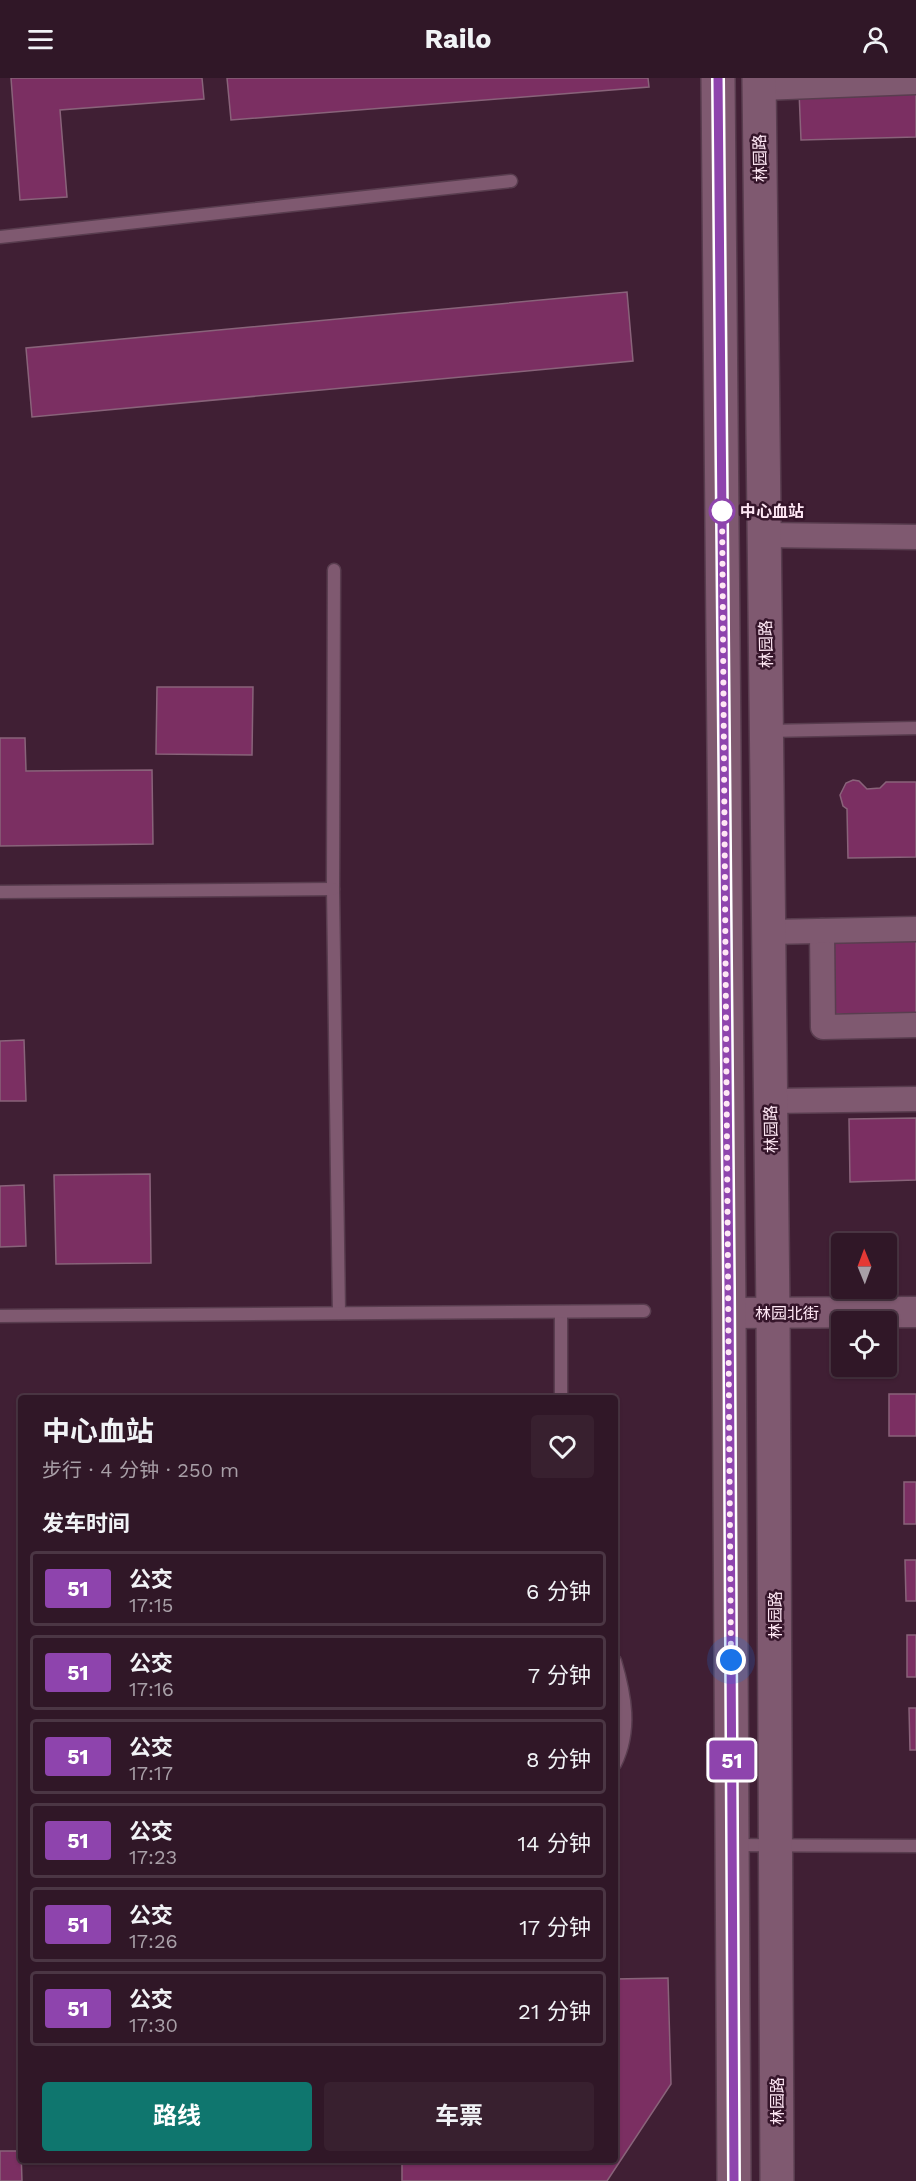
<!DOCTYPE html>
<html lang="zh">
<head>
<meta charset="utf-8">
<style>
  body { margin:0; font-family:"Work Sans","Noto Sans SC",sans-serif; background:#38202f; color:#f1f3f6; height:100vh; display:flex; flex-direction:column; font-size:22px; white-space:nowrap }
  * { box-sizing:border-box; margin:0 }
  p { font-size:20px; color:#a89fa7 }
  .icon { flex:none; width:33px; height:33px; fill:none; stroke:currentColor; stroke-width:2; stroke-linecap:round; stroke-linejoin:round }
  .map { position:relative; flex:1; overflow:hidden }
  .panel { position:absolute; left:18px; top:1317px; width:600px; height:768px; display:flex; flex-direction:column; background:#301727; border-radius:6px; box-shadow:0 2px 4px #0004,0 0 0 2px #4b3644 }
  .panel>* { flex:none }
  .badge { padding:0 12px; border-radius:4px; font-size:21px; line-height:39px }
  .needle { width:39px; rotate:359deg }
  .tools { position:absolute; left:831px; top:1155px; display:grid; gap:12px }
  .tools a { display:grid; place-items:center; width:66px; height:66px; border-radius:6px; background:#301727; box-shadow:0 2px 4px #0004,0 0 0 2px #4b3644; font-size:30px }
  .you { position:absolute; width:30px; height:30px; margin:-15px; border:4px solid #fff; border-radius:50%; background:#1a73e8; box-shadow:0 0 0 9px #1a73e833 }
  .map>.badge { position:absolute; translate:-50% -50%; box-shadow:0 0 0 3px #fff }
  h2 { padding:0 24px; font-size:22px; line-height:54px }
  .round { display:grid; place-items:center; flex:none; width:63px; height:63px; border-radius:6px; background:#38202f }
  .head { display:flex; align-items:center; justify-content:space-between; height:102px; padding:0 24px }
  h1 { font-size:28px; font-weight:700; line-height:45px }
  .cta { display:flex; gap:12px; margin-top:auto; padding:12px 24px }
  .cta a { flex:1; height:69px; border-radius:6px; background:#0f766e; color:#fff; font-size:24px; font-weight:700; line-height:69px; text-align:center }
  .cta a+a { background:#38202f; color:#f1f3f6 }
  ul { padding:0; list-style:none }
  li { display:flex; align-items:center; gap:18px; height:75px; margin:0 12px 9px; padding:0 12px; border:3px solid #4b3644; border-radius:6px }
  li div { flex:1 }
  li b { display:block; font-size:22px }
  li em { font-style:normal }
  li .badge { min-width:66px; font-weight:700; text-align:center }
  header { display:flex; justify-content:space-between; align-items:center; height:78px; padding:0 24px; background:#301727; font-size:27px; font-weight:700 }
  .map>svg:first-child { display:block }
</style>
</head>
<body>
<header><svg class="icon" aria-label="menu" viewBox="0 0 24 24"><path d="M4 6h16M4 12h16M4 18h16"/></svg>Railo<svg class="icon" aria-label="person" viewBox="0 0 24 24"><circle cx="12" cy="8" r="4"/><path d="M4 21q1-7 8-7t8 7"/></svg></header>
<div class="map">
<svg width="916" height="2103" viewBox="0 0 916 2103">
  <rect width="100%" height="100%" fill="#401f34"/>
  <g fill="#7b2f62" stroke="#89637a" stroke-width="1.5">
    <path d="M11,0H202L204,21L60,32L67,119L20,122Z"/>
    <path d="M227,0H648L649,9L231,42Z"/>
    <path d="M916,10V59L801,62L799,13Z"/>
    <path d="M627,214L633,283L32,339L26,270Z"/>
    <path d="M157,609H253L252,677L156,676Z"/>
    <path d="M0,660H25L26,693L152,692L153,766L0,768Z"/>
    <path d="M853,702L859,703L867,711L880,710L886,704H916V779L848,780L847,731L843,728L840,717L846,705Z"/>
    <path d="M916,856V935L833,936L832,858Z"/>
    <path d="M24,962L26,1023H0V963Z"/>
    <path d="M916,1040V1102L850,1104L849,1041Z"/>
    <path d="M150,1096L151,1185L56,1186L54,1097Z"/>
    <path d="M24,1107L26,1168L0,1169V1108Z"/>
    <rect x="889" y="1316" width="27" height="42"/>
    <rect x="904" y="1404" width="12" height="42"/>
    <path d="M905,1482H916V1523H906Z"/>
    <rect x="907" y="1557" width="9" height="42"/>
    <path d="M909,1630H916V1672H910Z"/>
    <path d="M668,1900L671,2006L607,2103H402V2082H615V1901Z"/>
    <path d="M0,2073H21L22,2103H0Z"/>
  </g>
  <g fill="none" stroke-linecap="round" stroke-linejoin="round">
    <g stroke="#593d4f" stroke-width="15">
      <g id="service">
        <path d="M0,159L511,103"/>
        <path d="M334,492L333,811L339,1235"/>
        <path d="M768,653L916,650"/>
        <path d="M0,814L333,811"/>
        <path d="M561,1234V1320"/>
        <path d="M0,1238L644,1233"/>
        <path d="M615,1583C625,1617 632,1652 615,1686"/>
        <path d="M733,1767L916,1768"/>
      </g>
    </g>
    <g stroke="#593d4f" stroke-width="27">
      <g id="minor">
        <path d="M760,10L916,4"/>
        <path d="M765,457L916,459"/>
        <path d="M822,853L823,949L916,947"/>
        <path d="M769,854L916,851"/>
        <path d="M771,1023L916,1021"/>
      </g>
    </g>
    <g stroke="#593d4f" stroke-width="33">
      <path id="tertiary" d="M729,1235L916,1234"/>
    </g>
    <g stroke="#593d4f" stroke-width="36">
      <g id="secondary">
        <path d="M718,0L729,1235L734,2103"/>
        <path d="M759,0L773,1235L777,2103"/>
      </g>
    </g>
    <use href="#service" stroke="#7f5970" stroke-width="12"/>
    <use href="#minor" stroke="#7f5970" stroke-width="24"/>
    <use href="#tertiary" stroke="#7f5970" stroke-width="30"/>
    <use href="#secondary" stroke="#7f5970" stroke-width="33"/>
  </g>
  <g fill="none" stroke-linecap="round" stroke-linejoin="round">
    <g stroke="#fff" stroke-width="14">
      <path id="line" d="M718,0L729,1211L734,2103"/>
    </g>
    <use href="#line" stroke="#8e44ad" stroke-width="9"/>
    <path stroke="#fee7f4" stroke-width="6" stroke-dasharray="0 10.8" d="M722,433V427L731,1582"/>
  </g>
  <circle fill="#fff" stroke="#8e44ad" stroke-width="3" cx="722" cy="433" r="12"/>
  <g text-anchor="middle" dominant-baseline="central" stroke-width="5" stroke-linejoin="round" paint-order="stroke">
    <g font-size="16" fill="#fee7f4" stroke="#35152a">
      <text transform="translate(760 80) rotate(-91)">林园路</text>
      <text transform="translate(766 566) rotate(-91)">林园路</text>
      <text transform="translate(771 1051) rotate(-91)">林园路</text>
      <text x="787" y="1235">林园北街</text>
      <text transform="translate(775 1537) rotate(-90)">林园路</text>
      <text transform="translate(777 2023) rotate(-90)">林园路</text>
    </g>
    <g font-size="16" font-weight="bold" fill="#fee7f4" stroke="#35152a" text-anchor="start">
      <text x="740" y="433">中心血站</text>
    </g>
  </g>
</svg>
<div class="tools">
<a><svg class="needle" viewBox="-14 -14 28 28"><path d="M0-13l5 13h-10z" fill="#e53935"/><path d="M0 13l5-13h-10z" fill="#a89fa7"/></svg></a>
<a><svg class="icon" aria-label="locate" viewBox="0 0 24 24"><circle cx="12" cy="12" r="6"/><path d="M12 2v4M12 18v4M2 12h4M18 12h4"/></svg></a>
</div>
<div class="you" style="left:731px;top:1582px"></div>
<b class="badge" style="left:732px;top:1682px;background:#8e44ad;color:#fff">51</b>
<section class="panel">
<div class="head"><div><h1>中心血站</h1><p>步行 · 4 分钟 · 250 m</p></div><a class="round"><svg class="icon" aria-label="heart" viewBox="0 0 24 24"><path d="M12 20l-8-8c-3-5 5-10 8-4 3-6 11-1 8 4z"/></svg></a></div>
<h2>发车时间</h2>
<ul>
<li><span class="badge" style="background:#8e44ad;color:#fff">51</span><div><b>公交</b><p>17:15</p></div><em>6 分钟</em></li>
<li><span class="badge" style="background:#8e44ad;color:#fff">51</span><div><b>公交</b><p>17:16</p></div><em>7 分钟</em></li>
<li><span class="badge" style="background:#8e44ad;color:#fff">51</span><div><b>公交</b><p>17:17</p></div><em>8 分钟</em></li>
<li><span class="badge" style="background:#8e44ad;color:#fff">51</span><div><b>公交</b><p>17:23</p></div><em>14 分钟</em></li>
<li><span class="badge" style="background:#8e44ad;color:#fff">51</span><div><b>公交</b><p>17:26</p></div><em>17 分钟</em></li>
<li><span class="badge" style="background:#8e44ad;color:#fff">51</span><div><b>公交</b><p>17:30</p></div><em>21 分钟</em></li>
</ul>
<div class="cta"><a>路线</a><a>车票</a></div>
</section>
</div>
</body>
</html>
